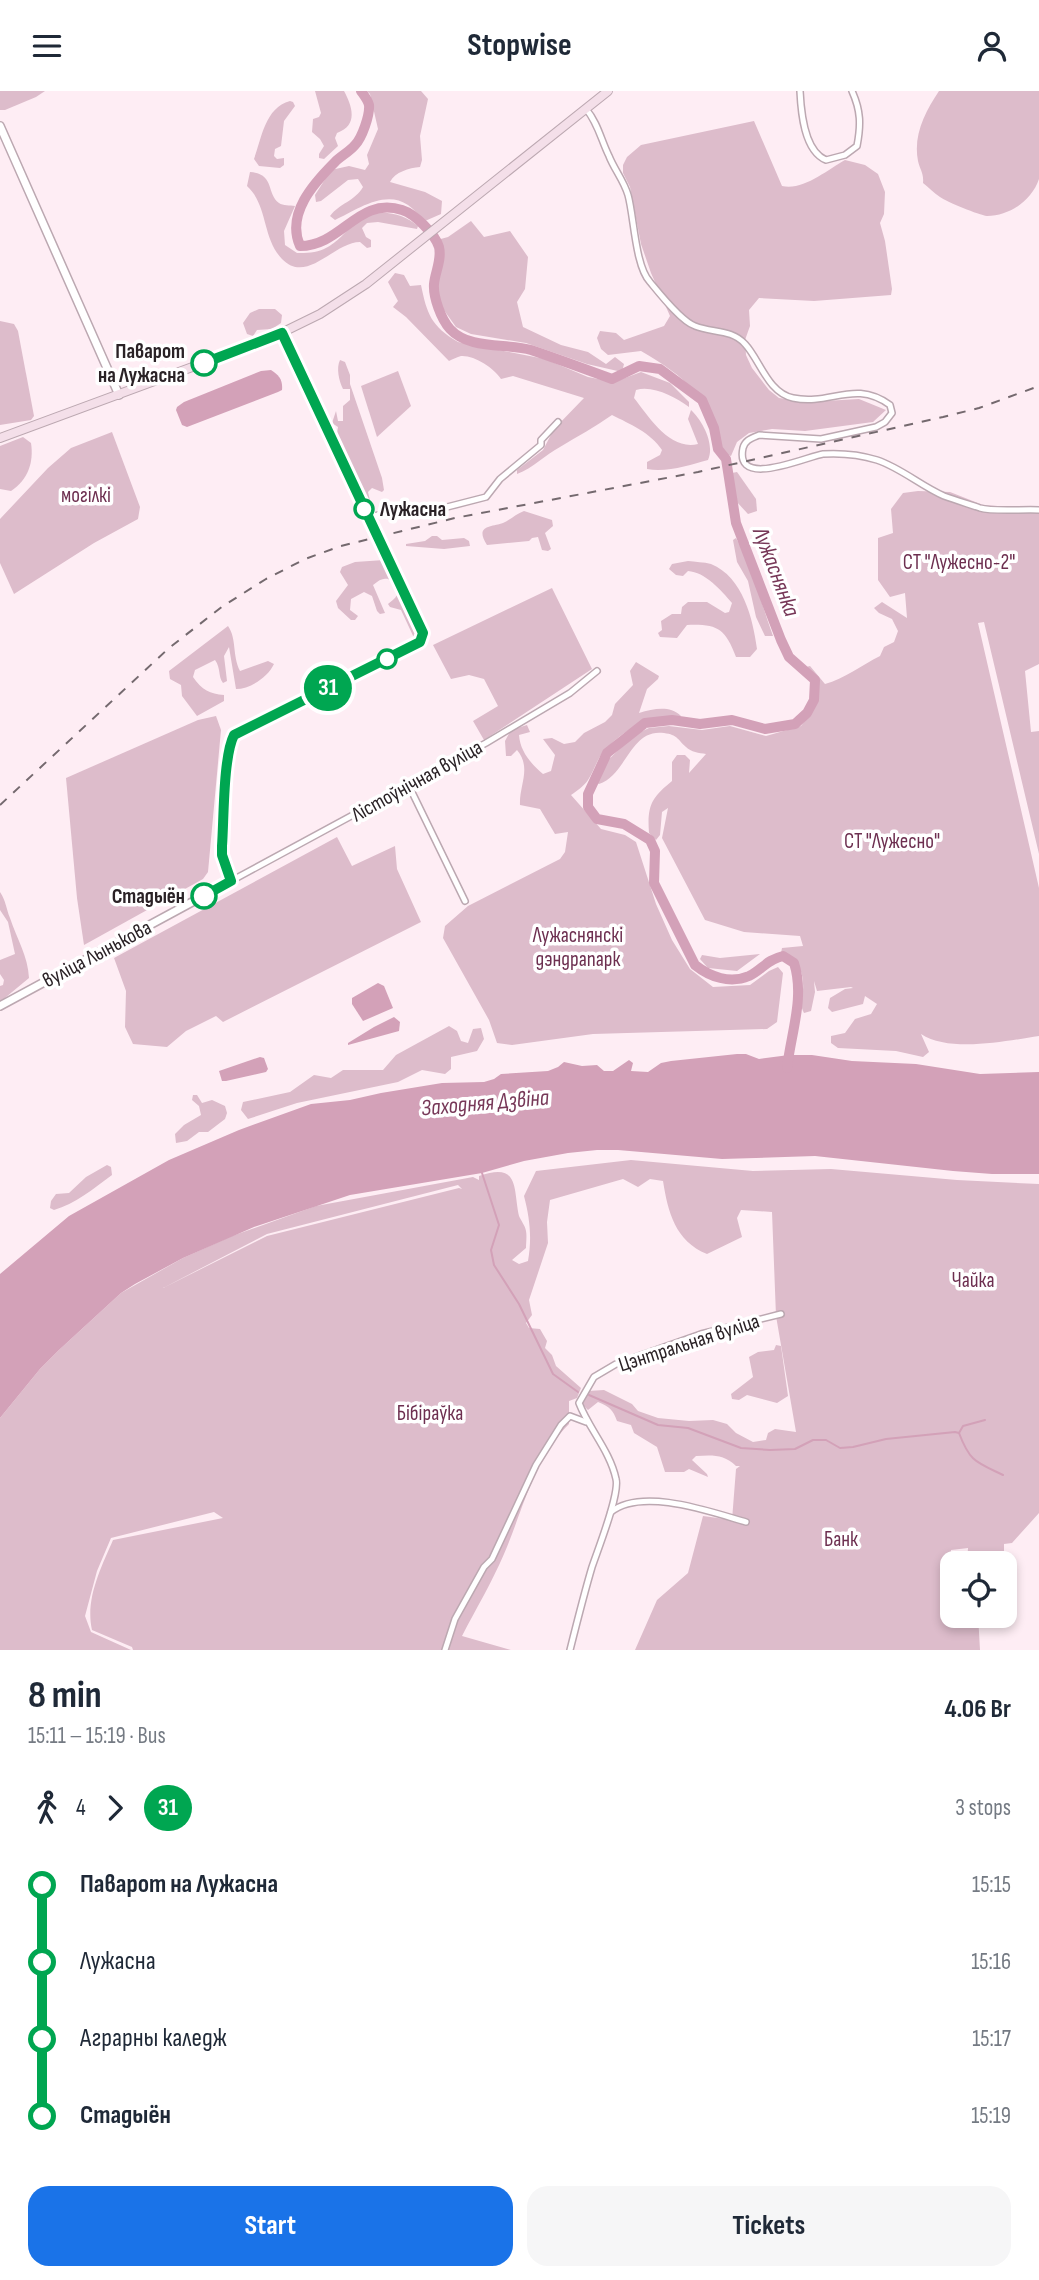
<!DOCTYPE html>
<html lang="en">
<head>
<meta charset="utf-8">
<style>
  body { margin:0; font-family:"Sofia Sans Condensed",sans-serif; background:#f6f6f7; color:#1f2937; height:100vh; display:flex; flex-direction:column; font-size:26px; white-space:nowrap }
  * { box-sizing:border-box; margin:0 }
  p { font-size:23px; color:#747a83 }
  .icon { flex:none; width:38px; height:38px; fill:none; stroke:currentColor; stroke-width:2; stroke-linecap:round; stroke-linejoin:round }
  .map { position:relative; height:1559px; overflow:hidden }
  .side { display:flex; flex-direction:column; background:#fff; flex:1 }
  .side>* { flex:none }
  .badge { padding:0 14px; border-radius:23px; font-size:24px; line-height:46px }
  .tools { position:absolute; left:940px; top:1460px; display:grid; gap:14px }
  .tools a { display:grid; place-items:center; width:77px; height:77px; border-radius:14px; background:#fff; box-shadow:0 4px 10px #0003; font-size:35px }
  .map>.badge { position:absolute; translate:-50% -50%; box-shadow:0 0 0 4px #fff }
  .legs { display:flex; align-items:center; gap:10px; height:77px; padding:0 28px; font-size:23px }
  .legs p { margin-inline-start:auto }
  .summary { display:flex; align-items:center; justify-content:space-between; height:119px; padding:0 28px }
  h1 { font-size:38px; font-weight:700; line-height:52px }
  .action { display:flex; gap:14px; margin-top:auto; padding:14px 28px }
  .action a { flex:1; height:80px; border-radius:21px; background:#1a73e8; color:#fff; font-size:28px; font-weight:700; line-height:80px; text-align:center }
  .action a+a { background:#f6f6f7; color:#1f2937 }
  ul { padding:0 28px; list-style:none }
  li { display:flex; align-items:center; gap:24px; height:77px; font-size:26px }
  li i { display:grid; place-items:center; width:10px; height:100%; margin:0 9px; background:currentColor }
  li i::after { content:''; width:18px; height:18px; margin:-9px; border:5px solid; border-radius:50%; background:#fff }
  li p { margin-inline-start:auto }
  li:first-child i { background:linear-gradient(#0000 50%,currentColor 0) }
  li:last-child i { background:linear-gradient(currentColor 50%,#0000 0) }
  header { display:flex; justify-content:space-between; align-items:center; height:91px; padding:0 28px; background:#fff; font-size:32px; font-weight:700 }
  .map>svg:first-child { display:block }
</style>
</head>
<body>
<header><svg class="icon" aria-label="menu" viewBox="0 0 24 24"><path d="M4 6h16M4 12h16M4 18h16"/></svg>Stopwise<svg class="icon" aria-label="person" viewBox="0 0 24 24"><circle cx="12" cy="8" r="4"/><path d="M4 21q1-7 8-7t8 7"/></svg></header>
<div class="map">
<svg width="1039" height="1559" viewBox="0 0 1039 1559">
  <rect width="100%" height="100%" fill="#feedf4"/>
  <g fill="#ddbccb" fill-rule="evenodd">
    <path d="M0,0H45L36,6L5,19H0Z"/>
    <path d="M315,0H344C352,15 359,34 337,42L335,47L338,55L324,68L319,67V63L324,55L320,48L312,41L313,28L319,26L321,22Z"/>
    <path d="M367,0H421L428,8L420,45L422,69L420,76C409,77 395,81 390,91L425,101L442,110L441,123L425,130C419,125 414,118 408,114C385,98 356,119 335,129L330,125C340,112 355,110 363,96L358,88L348,89L321,110L316,111L315,104L331,79L349,75L365,79L369,73L367,64L378,38L370,3Z"/>
    <path d="M939,0H1039V88C1032,109 1010,125 987,125C979,124 947,111 940,106C934,102 928,96 923,92C924,82 920,79 918,70C913,44 925,21 939,0Z"/>
    <path d="M290,10L293,11L295,15L284,30L281,55L275,58L274,65L277,68L284,67V74L280,77L259,75L254,68C262,46 265,17 290,10Z"/>
    <path d="M754,30L782,95C803,100 827,79 845,69L865,74L878,83L885,101L884,123L880,132L885,150L892,198L891,204L814,210L759,207L749,219L750,235L745,249L746,264L752,277L769,299L779,307L808,311L859,308L886,319L873,331L805,340L772,338L749,342L737,351L731,365L720,361C713,307 685,286 641,260L608,264L601,258L597,247L600,240L616,242L624,249L664,235L670,225L651,182L641,153L630,96L623,82V74L627,66L641,54Z"/>
    <path d="M250,81C275,83 266,102 279,112C283,115 290,114 295,115L284,140L285,154L297,162C306,162 316,162 324,158C339,151 345,140 357,130C375,116 402,121 418,135L417,138L378,131L367,132L362,137L366,146L371,149V156L367,157L360,151C334,151 307,194 282,168C262,147 268,114 247,95Z"/>
    <path d="M471,130L484,146L510,140L528,166L525,198L517,211L523,236L561,254L588,261L606,273L615,266L624,273L622,281L587,273L526,252L471,243L456,236L436,208V187L440,169L437,149L448,146Z"/>
    <path d="M395,182L404,184L410,195L421,194C427,223 431,235 458,251L545,268L588,286L614,291L641,281L670,292L689,311V316C675,306 653,294 636,299L634,307C649,326 670,360 698,353L688,328L691,319C703,330 715,354 708,369C690,374 666,382 647,378V371L660,364L662,359C651,342 630,333 612,324C595,336 578,345 560,356C545,364 533,377 517,383V379L543,359L554,338L584,307L513,285L501,288C494,277 474,264 461,265C457,266 453,268 449,270L406,226L393,216L398,210L388,191Z"/>
    <path d="M259,218H275L282,224L281,232L272,238L257,239L253,245L247,243L243,232L250,222Z"/>
    <path d="M0,230L14,233L18,240L34,325L31,329L0,334Z"/>
    <path d="M340,269L345,271L350,284V293L382,387L384,399L382,401L372,397L368,401L371,414L366,411L337,342L338,336L332,332L336,320L338,330H343V315L350,309V298H343C339,290 336,277 340,269Z"/>
    <path d="M398,280L411,315L377,346L361,295Z"/>
    <path d="M112,341L140,416L138,428L94,452L14,503L0,472V428L48,377L71,357Z"/>
    <path d="M23,346L31,352C34,371 28,389 11,400L0,398V355Z"/>
    <path d="M737,381L756,408L757,420L748,423L736,410L732,382Z"/>
    <path d="M918,400L950,401L983,414L1039,418V573L1025,580L1031,641L1039,640V763L984,531L978,532L1039,797V945C1006,950 950,962 921,943L929,961L923,966L896,960L838,957L831,952V945L845,942L855,928L871,923L877,913L865,905L863,913L832,921L828,917L830,907L845,898L853,897L851,896L817,900L814,890L815,901L811,920L804,922C799,913 803,908 803,899C804,879 799,872 781,862L782,857L803,855L800,845L744,841L705,829L662,747L668,717L662,721L660,744L656,749L649,742C647,715 651,707 672,690V671L677,664H685L690,669L689,682L706,663C699,662 691,661 686,656C677,648 678,644 664,642C630,637 627,684 599,693L597,692L606,671L634,644L649,637L669,635L702,639L730,635L766,645L801,635L812,621L819,605L818,593L806,576L810,575L825,593C844,588 862,574 880,565L884,556L894,551L898,540L892,528L879,522L874,517L882,511L907,527L905,502L890,506L878,489V447L893,442L891,418L903,402Z"/>
    <path d="M524,420L552,429L553,435L545,442L551,458L548,460L542,459L538,446L532,447L529,450L487,454C474,434 492,436 503,432C510,429 516,423 524,420Z"/>
    <path d="M432,445H437L442,449L464,447L469,450L470,455L444,458L406,455V453L425,450Z"/>
    <path d="M736,447C753,478 761,512 773,545H765L756,526L748,490L737,471L733,449Z"/>
    <path d="M384,469L389,474L420,541V546L415,549L401,519L390,516L388,513C391,510 395,508 397,504C401,496 391,486 384,488C380,488 376,492 373,494L385,522L380,523L377,520L372,505L364,501L351,508L350,519L358,525L355,529H351L338,517L336,510L348,494L340,481L342,476L355,471Z"/>
    <path d="M688,470C695,471 704,471 711,473C743,486 753,528 757,558L750,566H736C725,537 717,533 687,534L677,547L660,546L658,542L662,539L661,530L672,523H681L682,516L688,511H707L725,522L729,521L732,512C721,499 705,481 688,480L683,485L676,484L669,478L672,473Z"/>
    <path d="M552,497L592,578L484,649L473,630L498,615L484,588L469,584L451,588L433,554Z"/>
    <path d="M228,535C237,548 232,564 240,580L268,570L274,573C268,586 250,598 236,598L229,556L224,565L227,590L223,592C218,586 221,577 215,569L195,579L193,586C202,599 210,603 224,604V610L197,625L182,605L181,594L170,588L169,580Z"/>
    <path d="M636,571L659,585L658,588L647,598L639,622C654,618 669,614 681,625L679,628C647,627 626,636 604,660C597,668 594,680 588,689C584,695 577,700 571,704L601,738L625,744L636,751L656,813L672,849L690,878L713,896L750,894L769,880L778,876L783,882L777,931L767,938L593,943L512,954L497,952L489,929L443,847L445,835L468,815L560,768L565,761L568,741L555,743L540,718L520,714C519,694 532,677 517,659L511,665H506L505,650L511,639L527,634L530,641L519,644C520,660 531,673 543,683L551,680L555,664L543,648L552,647L564,653L575,651L584,642L605,631L612,624L615,613L633,594L630,580Z"/>
    <path d="M216,625L221,639L208,781L203,788L84,854L77,807L66,687L198,629Z"/>
    <path d="M337,746L352,775L395,755L397,778L421,831L223,931L216,925L186,940L167,956L133,953L125,936L126,900L114,867Z"/>
    <path d="M0,801C6,810 6,817 10,827C17,848 28,865 29,887L0,911V895L3,894L4,889L0,883V869L15,863L8,831L0,819Z"/>
    <path d="M760,863L737,880L708,877L700,868L702,864L720,867Z"/>
    <path d="M449,935L457,940L461,950L468,952L473,938L481,937L484,948L477,960L451,966V978L445,983L422,979L398,991L297,1012L248,1028L241,1019L243,1011L290,1001L314,984L331,987L343,979H383L396,964Z"/>
    <path d="M193,1004H197L202,1012L212,1009L225,1015L227,1022L225,1028L208,1041H199L187,1050L176,1052L175,1043L184,1034L201,1024L199,1015L192,1009Z"/>
    <path d="M631,1069L753,1080L831,1078L957,1089L1039,1093V1422L1012,1452L1004,1453V1460L978,1462L974,1465L975,1472H967L968,1457L951,1459L952,1524H978L980,1559H635L657,1509L688,1482L703,1425L732,1429L736,1378L740,1375H736C724,1363 712,1364 696,1365L692,1369L707,1383L708,1386L689,1378L684,1381H665L657,1356L634,1342L631,1334L617,1330C613,1319 610,1316 598,1311L588,1319L583,1314L582,1309L588,1300L604,1299L632,1313L638,1320L658,1327L689,1330L713,1329L727,1333L736,1342L753,1351L766,1349L768,1342L775,1338L796,1341L776,1225L772,1121L741,1119L737,1127L742,1146L707,1163C675,1150 668,1121 663,1090L650,1088L638,1096L623,1088L550,1109L547,1131L548,1152L529,1209L532,1224L526,1232L529,1237L540,1238L547,1250L545,1257L552,1264L556,1275L581,1297L577,1307L569,1310V1333C534,1367 523,1419 504,1463C492,1491 476,1518 462,1545L511,1559H133L132,1556L92,1539C85,1508 101,1477 113,1449L223,1427L214,1421L111,1447L97,1480L85,1525L91,1541L131,1559H0V1327L40,1278L59,1259L121,1202L183,1167L232,1145L316,1115L473,1086L479,1089V1085C520,1071 513,1097 519,1125C521,1130 525,1134 526,1140C527,1145 526,1152 526,1157L512,1169L519,1173L528,1170C532,1147 530,1128 524,1105L536,1080ZM458,1094L462,1098L459,1097L267,1145L163,1197L267,1143Z"/>
    <path d="M107,1074L111,1076L112,1084C93,1098 75,1113 54,1119L50,1117L51,1110L56,1103L69,1102L86,1086Z"/>
    <path d="M776,1254L781,1255L788,1305L777,1312L747,1304L739,1309L732,1308L731,1303L753,1286L749,1266L758,1261L774,1259Z"/>
  </g>
  <g fill="#d3a1b8">
    <path d="M271,279C279,284 283,289 282,299L278,301L187,336L182,334L176,319L177,316L184,311L261,280Z"/>
    <path d="M378,892L384,895L393,917L363,930L352,913V907Z"/>
    <path d="M394,926L400,931L399,940L348,954V952L374,936Z"/>
    <path d="M737,963H746L759,968L789,964H812L852,970L916,973L980,983L1039,981V1083H992L953,1080L815,1065L722,1068L618,1059H597L568,1062L524,1070L482,1082L350,1104L254,1136L183,1167L135,1193L121,1202L59,1259L40,1278L0,1327V1183L69,1125L169,1069L239,1039L311,1013L350,1009L381,1002L442,992L484,991L494,988L501,983L548,980L558,976L564,971L582,975L597,974L604,980H613L629,969L633,972L631,980L648,981L661,972L671,970Z"/>
    <path d="M260,966L264,967L268,978L266,981L226,990H222L219,980Z"/>
  </g>
  <g fill="none" stroke-linecap="round" stroke-linejoin="round">
    <g stroke="#d3a1b8" stroke-width="2">
      <path d="M482,1082L499,1134L491,1159L494,1174L519,1213L553,1283L578,1301"/>
      <path d="M589,1304L658,1334L688,1337L741,1357L770,1359L795,1358L813,1349H826L840,1357L853,1356L886,1348L955,1341L959,1342C970,1371 976,1371 1003,1384"/>
      <path d="M959,1342L963,1335L985,1329"/>
    </g>
    <path stroke="#d3a1b8" stroke-width="10" d="M361,0C363,3 368,9 369,14C370,24 362,47 355,54C349,61 341,65 335,71C313,93 286,123 300,155C342,155 358,105 402,119C415,123 435,143 439,156C442,169 435,181 434,193C433,206 441,228 450,238C469,259 506,252 531,259C558,268 585,278 612,288L639,275L660,278L702,309L714,337L718,358L726,368L736,432L781,549L789,566L815,589L814,609L807,622L795,633L765,638L732,629L700,633L672,629L645,632L607,662L588,703V716L597,728L624,733L650,749L655,760L654,792L695,874C710,886 730,893 749,885C762,879 766,869 783,865L794,872C805,906 791,942 787,977"/>
    <g stroke="#bca8b1" stroke-width="8">
      <g id="minor">
        <path d="M800,0C801,21 804,60 826,69L845,64L857,55C861,34 861,20 852,0"/>
        <path d="M586,18C598,32 601,49 609,65C614,78 624,90 628,104C634,125 635,175 650,191C660,203 681,230 695,235C712,242 732,238 745,253C760,269 768,302 793,307C831,315 854,288 890,314L892,322L885,331L876,336L821,348L759,344C752,347 745,349 743,357C734,399 808,365 823,363C840,362 861,364 877,369C901,377 921,395 944,405C955,409 968,413 980,417C993,421 1024,418 1039,419"/>
        <path d="M368,427L388,421L447,416L486,406L500,388L541,354V349L558,331"/>
        <path d="M409,695L465,810"/>
        <path d="M231,790L486,652L570,602L597,580"/>
        <path d="M611,1421C642,1396 711,1421 746,1431"/>
        <path d="M445,1559L455,1528L484,1476L492,1468L536,1374L561,1334L570,1325L586,1331"/>
        <path d="M570,1559C577,1531 584,1503 592,1476C598,1458 620,1403 616,1388C610,1360 589,1338 579,1312L594,1286L616,1273L701,1243L781,1223"/>
      </g>
    </g>
    <g stroke="#bca8b1" stroke-width="10">
      <g id="tertiary">
        <path d="M0,35L119,304"/>
        <path d="M0,915L231,790L224,771L222,757C224,729 222,668 234,644L420,551L423,542L282,242"/>
      </g>
    </g>
    <g stroke="#bca8b1" stroke-width="10">
      <path id="secondary" d="M0,347L271,247L320,223L366,193L608,0"/>
    </g>
    <use href="#minor" stroke="#fff" stroke-width="5"/>
    <use href="#tertiary" stroke="#fff" stroke-width="7"/>
    <use href="#secondary" stroke="#f4dfe9" stroke-width="8"/>
    <path stroke="#74696e" stroke-width="2" stroke-dasharray="9 9" stroke-linecap="butt" d="M0,714L169,557L223,515L266,488L305,468L341,455L455,427L698,381L943,326L979,317L1039,295"/>
  </g>
  <g fill="none" stroke-linecap="round" stroke-linejoin="round">
    <g stroke="#fff" stroke-width="16">
      <path id="line-1" d="M204,272L282,242L423,542L420,551L234,644C223,666 224,728 222,755V764L231,790L204,805"/>
    </g>
    <use href="#line-1" stroke="#00a651" stroke-width="10"/>
  </g>
  <g fill="#fff" stroke="#00a651" stroke-width="3.5">
    <circle cx="204" cy="272" r="12"/>
    <circle cx="364" cy="418" r="9"/>
    <circle cx="387" cy="568" r="9"/>
    <circle cx="204" cy="805" r="12"/>
  </g>
  <g text-anchor="middle" dominant-baseline="central" stroke-width="7" stroke-linejoin="round" paint-order="stroke">
    <g font-size="21" font-weight="bold" fill="#2a2226" stroke="#fff" text-anchor="end">
      <text x="185" y="260">Паварот<tspan x="185" dy="24">на Лужасна</tspan></text>
      <text x="380" y="418" text-anchor="start">Лужасна</text>
      <text x="185" y="805">Стадыён</text>
    </g>
    <g font-size="21" fill="#6d2f50" stroke="#fff">
      <text x="86" y="404">могілкі</text>
      <text x="959" y="471">СТ "Лужесно-2"</text>
      <text x="892" y="750">СТ "Лужесно"</text>
      <text x="578" y="844">Лужаснянскі<tspan x="578" dy="24">дэндрапарк</tspan></text>
      <text x="973" y="1189">Чайка</text>
      <text x="430" y="1322">Бібіраўка</text>
      <text x="841" y="1448">Банк</text>
    </g>
    <g font-size="21" fill="#2a2226" stroke="#fff">
      <text transform="translate(417 690) rotate(-29)">Лістоўнічная вуліца</text>
      <text transform="translate(97 863) rotate(-28)">вуліца Лынькова</text>
      <text transform="translate(689 1252) rotate(-18)">Цэнтральная вуліца</text>
    </g>
    <g font-size="23" font-style="italic" fill="#773858" stroke="#fff">
      <text transform="translate(776 481) rotate(69)">Лужаснянка</text>
      <text transform="translate(485 1012) rotate(-5)">Заходняя Дзвіна</text>
    </g>
  </g>
</svg>
<div class="tools">
<a><svg class="icon" aria-label="locate" viewBox="0 0 24 24"><circle cx="12" cy="12" r="6"/><path d="M12 2v4M12 18v4M2 12h4M18 12h4"/></svg></a>
</div>
<b class="badge" style="left:328px;top:597px;background:#00a651;color:#fff">31</b>
</div>
<section class="side">
<div class="summary"><div><h1>8 min</h1><p>15:11 – 15:19 · Bus</p></div><b>4.06 Br</b></div>
<div class="legs"><svg class="icon" aria-label="walk" viewBox="0 0 24 24"><circle cx="13" cy="4" r="2"/><path d="M13 8l-2 6 4 7M11 14l-3 7M7 12l3-4h3l4 4"/></svg>4<svg class="icon" aria-label="forward" viewBox="0 0 24 24"><path d="M9 5l7 7-7 7"/></svg><b class="badge" style="background:#00a651;color:#fff">31</b><p>3 stops</p></div>
<ul>
<li><i style="color:#00a651"></i><b>Паварот на Лужасна</b><p>15:15</p></li>
<li><i style="color:#00a651"></i><span>Лужасна</span><p>15:16</p></li>
<li><i style="color:#00a651"></i><span>Аграрны каледж</span><p>15:17</p></li>
<li><i style="color:#00a651"></i><b>Стадыён</b><p>15:19</p></li>
</ul>
<div class="action"><a>Start</a><a>Tickets</a></div>
</section>
</body>
</html>
